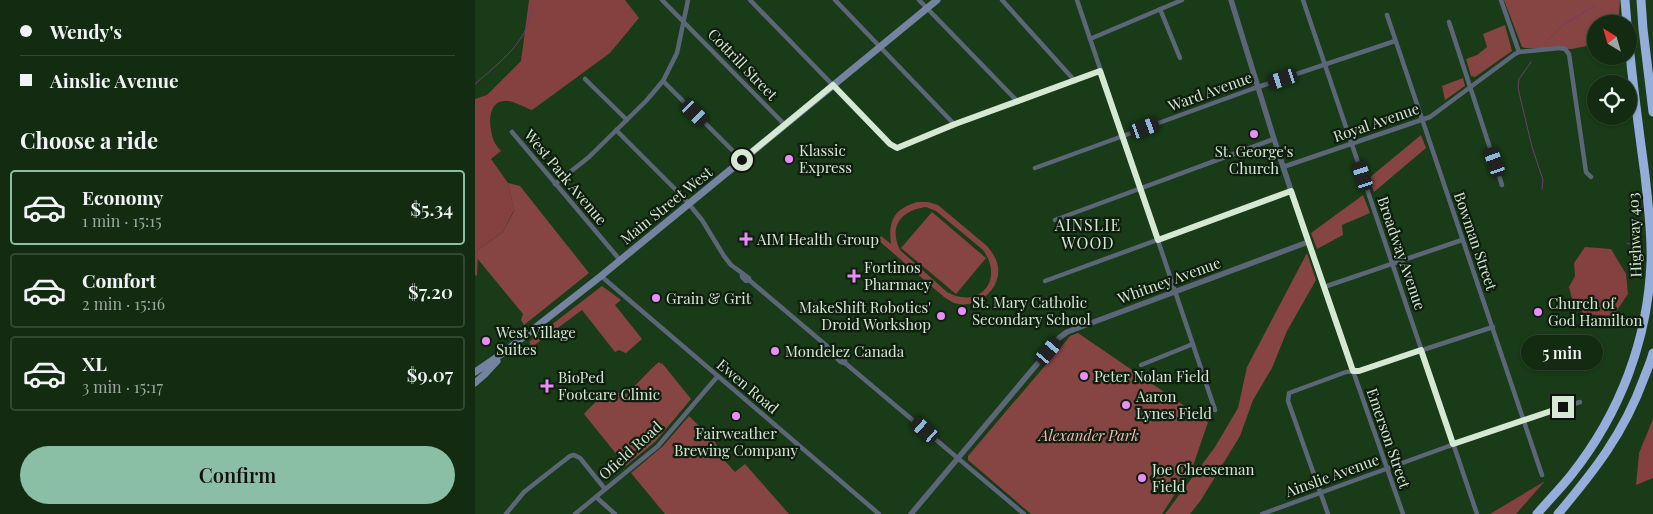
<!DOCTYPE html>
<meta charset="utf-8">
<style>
:root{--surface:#132c11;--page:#1c341a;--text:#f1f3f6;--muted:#9da79f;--line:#324831;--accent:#8abfa5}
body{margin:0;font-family:"Playfair Display",serif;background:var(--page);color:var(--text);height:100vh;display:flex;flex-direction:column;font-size:19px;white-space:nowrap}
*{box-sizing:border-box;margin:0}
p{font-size:16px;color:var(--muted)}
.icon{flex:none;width:28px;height:28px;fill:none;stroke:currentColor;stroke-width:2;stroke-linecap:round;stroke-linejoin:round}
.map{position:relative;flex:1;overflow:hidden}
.side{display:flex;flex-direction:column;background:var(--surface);width:475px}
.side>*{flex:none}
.guide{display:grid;align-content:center;height:110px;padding:0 20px;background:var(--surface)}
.needle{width:32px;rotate:323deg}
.tools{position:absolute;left:1112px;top:15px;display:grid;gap:10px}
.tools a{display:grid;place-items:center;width:50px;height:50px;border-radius:50%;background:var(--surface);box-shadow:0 1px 4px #0004,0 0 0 1px var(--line);font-size:25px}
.end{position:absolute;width:22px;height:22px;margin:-11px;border:6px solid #d4e8d2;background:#111;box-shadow:0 0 0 2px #111}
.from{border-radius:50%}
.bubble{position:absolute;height:35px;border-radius:18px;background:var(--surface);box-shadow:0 1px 4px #0004,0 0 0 1px var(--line);font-size:16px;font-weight:600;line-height:35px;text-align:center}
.car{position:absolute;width:15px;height:30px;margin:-15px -8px;border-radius:6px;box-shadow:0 0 4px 1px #0007;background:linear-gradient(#222 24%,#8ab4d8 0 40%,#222 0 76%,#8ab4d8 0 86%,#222 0)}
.guide b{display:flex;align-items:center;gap:18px;height:48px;font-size:19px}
.guide b+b{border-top:1px solid var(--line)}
.guide i{width:12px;height:12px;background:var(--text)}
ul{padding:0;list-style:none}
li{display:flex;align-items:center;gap:15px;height:75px;margin:0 10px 8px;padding:0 10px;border:2px solid var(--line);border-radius:5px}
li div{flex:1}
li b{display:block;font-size:19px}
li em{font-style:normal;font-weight:600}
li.active{border-color:var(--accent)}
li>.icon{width:45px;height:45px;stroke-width:1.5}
h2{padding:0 20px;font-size:22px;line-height:60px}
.primary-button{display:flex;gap:10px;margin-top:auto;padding:10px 20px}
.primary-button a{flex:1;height:58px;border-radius:30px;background:var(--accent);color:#111;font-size:20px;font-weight:600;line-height:58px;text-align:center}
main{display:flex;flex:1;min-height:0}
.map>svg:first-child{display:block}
.green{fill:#864543;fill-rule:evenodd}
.forest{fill:#85413f}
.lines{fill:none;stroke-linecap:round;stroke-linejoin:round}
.stream{stroke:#6b3f71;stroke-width:1}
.minor{stroke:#5c6679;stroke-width:4.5}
.tertiary{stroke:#5c6679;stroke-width:5.5}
.secondary{stroke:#7383a0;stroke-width:7}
.motorway{stroke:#94adda;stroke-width:9}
.route{stroke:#d4e8d2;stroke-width:6}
.poi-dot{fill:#ec8cfa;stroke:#0f1e0e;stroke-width:2}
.labels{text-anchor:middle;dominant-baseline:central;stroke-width:4.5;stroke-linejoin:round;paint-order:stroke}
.street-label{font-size:15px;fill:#d4e8d2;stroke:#0f1e0e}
.poi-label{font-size:15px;fill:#d4e8d2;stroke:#0f1e0e;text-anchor:start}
.park-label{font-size:15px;font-style:italic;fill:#f8b9b5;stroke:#0f1e0e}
.neighbourhood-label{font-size:16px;letter-spacing:1px;fill:#d4e8d2;stroke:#0f1e0e}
</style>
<main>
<section class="side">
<div class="guide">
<b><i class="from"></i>Wendy's</b>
<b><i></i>Ainslie Avenue</b>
</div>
<h2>Choose a ride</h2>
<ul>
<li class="active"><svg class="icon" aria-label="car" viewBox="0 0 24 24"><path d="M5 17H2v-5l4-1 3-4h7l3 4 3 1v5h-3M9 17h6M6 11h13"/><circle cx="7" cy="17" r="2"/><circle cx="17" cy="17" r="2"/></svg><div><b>Economy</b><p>1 min · 15:15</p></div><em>$5.34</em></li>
<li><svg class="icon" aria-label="car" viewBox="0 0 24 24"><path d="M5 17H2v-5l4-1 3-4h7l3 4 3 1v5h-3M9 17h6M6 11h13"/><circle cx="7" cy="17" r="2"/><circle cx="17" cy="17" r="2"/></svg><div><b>Comfort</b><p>2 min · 15:16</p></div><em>$7.20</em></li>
<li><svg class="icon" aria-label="car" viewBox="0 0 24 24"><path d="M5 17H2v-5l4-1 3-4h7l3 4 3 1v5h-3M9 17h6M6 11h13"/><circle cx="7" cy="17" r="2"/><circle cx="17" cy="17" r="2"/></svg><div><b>XL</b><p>3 min · 15:17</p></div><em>$9.07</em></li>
</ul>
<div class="primary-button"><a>Confirm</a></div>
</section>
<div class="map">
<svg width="1178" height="514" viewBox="0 0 1178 514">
<rect width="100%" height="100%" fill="#193b17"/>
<g class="green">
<polygon points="1029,0 1145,0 1143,24 1121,24 1121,44 1097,49 1050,48 1047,47"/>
<polygon points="1030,25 1037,51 1000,77 996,76 991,59 1002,55 1012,47 1008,34"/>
<polygon points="988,78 990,86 970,100 967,86"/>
<polygon points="946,135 951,148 899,192 894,178"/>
<polygon points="33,183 45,186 114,273 49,325 46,320 48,314 2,258 3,250 28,232 39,211"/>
<polygon points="888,195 895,213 867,225 868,235 842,249 836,233"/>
<path d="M442 202H453L463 205 512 246C517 252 522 259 523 267 526 290 501 310 479 303 475 301 472 299 469 297L403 240 406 236 416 244C413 221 419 209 442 202ZM451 207 461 211 508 250C530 280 504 310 472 292L425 250C413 226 427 210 451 207Z"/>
<polygon points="457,212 511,258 481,294 426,248"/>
<polygon points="832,253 841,280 812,331 797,368 778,400 765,436 726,500 715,514 690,514 740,447 763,408 772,367"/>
<polygon points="127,286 146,300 140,305 167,339 151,353 144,350 140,352 107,310 57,347 54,342"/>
<polygon points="603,333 733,422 718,466 687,514 556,514 493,460 493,456 591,341 595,336"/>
<path d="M184 362 186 364 187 363 216 399 181 441 151 466 109 414C119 402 134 389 151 394 163 384 172 372 184 362Z"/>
<polygon points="214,416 240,442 250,461 260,472 270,464 314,514 190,514 156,473 188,446"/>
</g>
<g class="forest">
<path d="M54 0H150L164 18 135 53 57 110C50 108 38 100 30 101 11 101 14 129 19 141 20 144 23 148 26 151L16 159 33 183 39 210 28 232 3 250 2 276 0 275V99L12 95 46 61Z"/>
<polygon points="1110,247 1136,249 1151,274 1153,294 1138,316 1109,314 1098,302 1094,287 1100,276 1099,263"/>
<polygon points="1178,419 1178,478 1161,485 1164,453"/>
<polygon points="1070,481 1041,514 1015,514"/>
</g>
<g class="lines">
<g class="stream">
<polyline points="1070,43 1088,25 1121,5"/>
<polyline points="1056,62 1044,79 1043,88 1057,147 1068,180 1067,189"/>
<path d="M0 84C18 68 37 54 49 33 53 25 55 15 58 7"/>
<polyline points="1152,243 1160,246"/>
<polyline points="1119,295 1128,302 1129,307 1135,309 1141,317 1148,318"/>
<polyline points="1105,337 1107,345"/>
</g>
<g class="minor">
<polyline points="187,0 310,125"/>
<polyline points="275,0 415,144 423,148 480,125 625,71"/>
<polyline points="360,0 480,125"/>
<polyline points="444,0 543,102"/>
<polyline points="527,0 600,81"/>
<polyline points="602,0 740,410"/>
<polyline points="828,0 1002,514"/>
<polyline points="1026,0 1044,52"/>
<polyline points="685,9 705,58"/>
<polyline points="912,15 1067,475"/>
<polyline points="974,22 1027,185"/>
<polyline points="615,39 707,0"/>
<polyline points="110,79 152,120"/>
<polyline points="188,81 267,160"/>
<polyline points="141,130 209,198 227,220 249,256 256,265 274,278 274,280"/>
<polyline points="37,132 145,260"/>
<polyline points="808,167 955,117 1040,54 1044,52 1085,48 1090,49 1094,54 1111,172 1116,177"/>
<polyline points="560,168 777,89 920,41"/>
<polyline points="80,184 114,157 171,101 188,81 202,53 213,0"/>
<polyline points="580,220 799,139"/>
<polyline points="833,242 928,514"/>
<polyline points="267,274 267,277 271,281 274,280 359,352 362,353 370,360 370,363"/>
<polyline points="126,276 404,514"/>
<polyline points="570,281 816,191"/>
<polyline points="849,287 987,240"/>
<path d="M359 352C360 357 365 363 370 363L549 514"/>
<polyline points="666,365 718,344"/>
<polyline points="121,497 140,514"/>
<polyline points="31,514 49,492 95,456 99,455 105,458 130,489"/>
<polyline points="100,514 183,446 242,377"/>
<polyline points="787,514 974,446 1105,402"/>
<polyline points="853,514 813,401 814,393 871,372 883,371 1018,327"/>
</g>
<polyline class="tertiary" points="436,514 584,338 592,332 833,242 799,139 756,0"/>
<g class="secondary">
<polyline points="0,372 28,353 126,276 462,0"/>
<polyline points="0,383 9,375 22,361"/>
</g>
<g class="motorway">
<polyline points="1150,0 1152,24"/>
<polyline points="1166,0 1168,29 1178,112"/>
<path d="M1062 514C1073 501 1086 488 1097 474 1145 413 1173 340 1176 262 1177 233 1173 204 1170 175 1164 131 1158 87 1154 44"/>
<path d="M1083 514C1120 470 1149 433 1169 378 1172 370 1176 361 1178 353"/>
</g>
</g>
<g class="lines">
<polyline class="route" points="267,160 358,85 415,144 422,148 480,124 625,71 683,240 816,191 878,371 884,371 946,350 978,444 1088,407"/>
</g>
<g class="poi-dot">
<circle cx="779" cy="134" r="5"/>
<circle cx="314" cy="159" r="5"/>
<path d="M268.5 231.5h5v5h5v5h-5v5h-5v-5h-5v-5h5z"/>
<path d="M376.5 268.5h5v5h5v5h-5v5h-5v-5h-5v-5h5z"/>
<circle cx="181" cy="298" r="5"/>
<circle cx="487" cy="311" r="5"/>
<circle cx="1063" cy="312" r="5"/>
<circle cx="466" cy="316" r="5"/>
<circle cx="11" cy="341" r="5"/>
<circle cx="300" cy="351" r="5"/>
<circle cx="609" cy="376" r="5"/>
<path d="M69.5 378.5h5v5h5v5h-5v5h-5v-5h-5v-5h5z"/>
<circle cx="651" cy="405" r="5"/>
<circle cx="261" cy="416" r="5"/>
<circle cx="667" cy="478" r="5"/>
</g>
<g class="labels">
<g class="street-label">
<text transform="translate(268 64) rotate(46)">Cottrill Street</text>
<text transform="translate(735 91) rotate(-20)">Ward Avenue</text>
<text transform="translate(901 122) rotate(-19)">Royal Avenue</text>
<text transform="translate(91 177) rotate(50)">West Park Avenue</text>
<text transform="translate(191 205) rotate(-39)">Main Street West</text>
<text transform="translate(1159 235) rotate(-92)">Highway 403</text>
<text transform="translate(1001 241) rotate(71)">Bowman Street</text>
<text transform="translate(927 253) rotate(71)">Broadway Avenue</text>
<text transform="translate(694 280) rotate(-20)">Whitney Avenue</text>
<text transform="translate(273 386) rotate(40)">Ewen Road</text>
<text transform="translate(914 438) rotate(71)">Emerson Street</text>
<text transform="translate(155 450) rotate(-42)">Ofield Road</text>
<text transform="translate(857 475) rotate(-20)">Ainslie Avenue</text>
</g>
<g class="poi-label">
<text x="324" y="150">Klassic<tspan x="324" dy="17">Express</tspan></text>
<text x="779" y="151" text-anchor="middle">St. George's<tspan x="779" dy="17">Church</tspan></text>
<text x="282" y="239">AIM Health Group</text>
<text x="389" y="267">Fortinos<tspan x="389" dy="17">Pharmacy</tspan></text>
<text x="191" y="298">Grain &amp; Grit</text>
<text x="497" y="302">St. Mary Catholic<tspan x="497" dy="17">Secondary School</tspan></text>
<text x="1073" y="303">Church of<tspan x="1073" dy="17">God Hamilton</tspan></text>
<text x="456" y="307" text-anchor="end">MakeShift Robotics'<tspan x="456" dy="17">Droid Workshop</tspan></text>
<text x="21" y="332">West Village<tspan x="21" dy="17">Suites</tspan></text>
<text x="310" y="351">Mondelez Canada</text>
<text x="619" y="376">Peter Nolan Field</text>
<text x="83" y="377">BioPed<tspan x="83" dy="17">Footcare Clinic</tspan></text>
<text x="661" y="396">Aaron<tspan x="661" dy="17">Lynes Field</tspan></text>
<text x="261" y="433" text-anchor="middle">Fairweather<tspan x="261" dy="17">Brewing Company</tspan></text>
<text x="677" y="469">Joe Cheeseman<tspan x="677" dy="17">Field</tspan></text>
</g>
<g class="park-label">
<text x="614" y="435">Alexander Park</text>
</g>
<g class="neighbourhood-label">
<text x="613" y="224">AINSLIE<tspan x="613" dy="18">WOOD</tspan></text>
</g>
</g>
</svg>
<div class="tools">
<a><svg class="needle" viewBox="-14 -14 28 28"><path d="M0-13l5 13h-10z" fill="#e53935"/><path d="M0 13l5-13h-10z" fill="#9da79f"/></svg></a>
<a><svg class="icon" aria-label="locate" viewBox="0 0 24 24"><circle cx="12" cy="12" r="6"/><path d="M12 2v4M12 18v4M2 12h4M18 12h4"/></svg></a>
</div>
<i class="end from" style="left:267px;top:160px"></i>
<i class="end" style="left:1088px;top:407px"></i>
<div class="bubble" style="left:1046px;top:335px;width:82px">5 min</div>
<i class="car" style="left:808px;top:79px;rotate:252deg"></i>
<i class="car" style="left:220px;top:113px;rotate:135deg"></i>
<i class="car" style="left:670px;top:128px;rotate:70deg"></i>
<i class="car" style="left:1020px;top:162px;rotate:341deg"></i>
<i class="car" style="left:888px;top:176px;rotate:342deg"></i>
<i class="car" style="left:574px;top:351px;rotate:40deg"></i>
<i class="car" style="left:450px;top:430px;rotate:311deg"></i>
</div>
</main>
